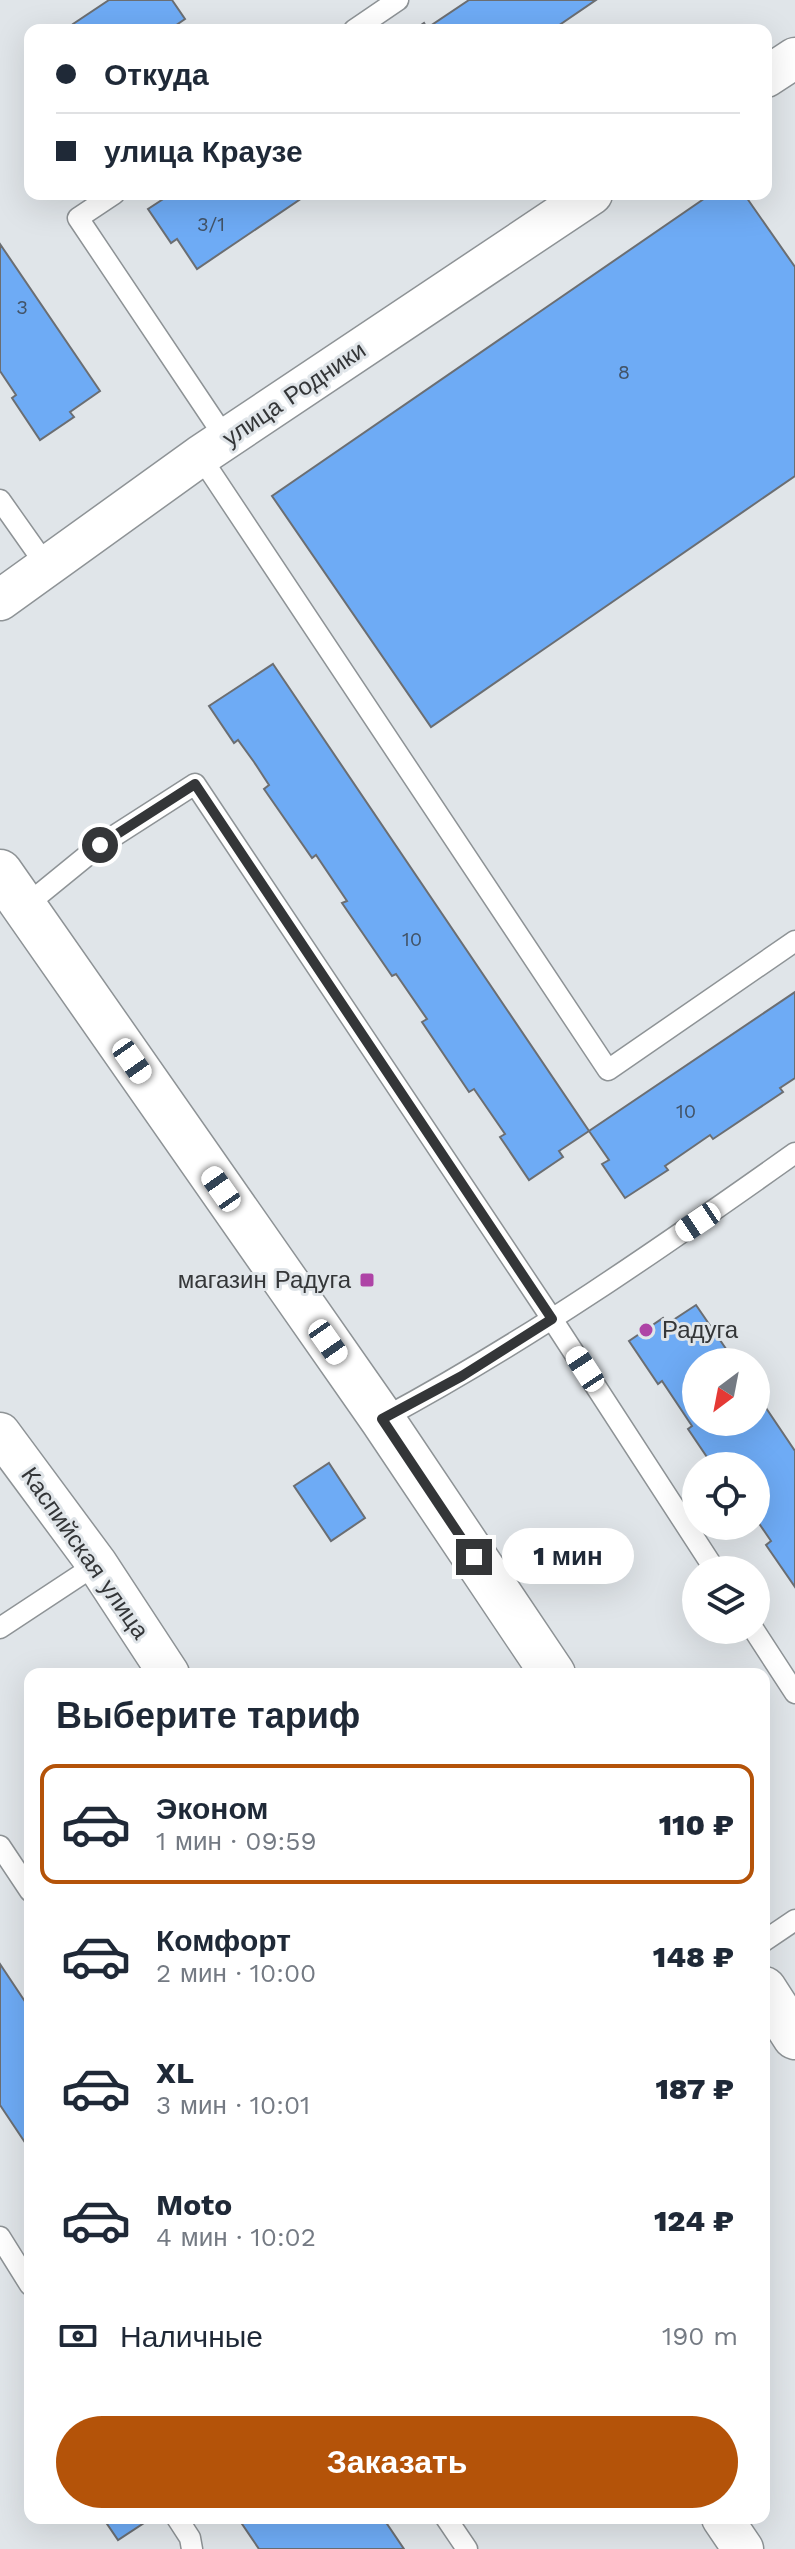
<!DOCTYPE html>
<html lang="ru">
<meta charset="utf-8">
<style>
:root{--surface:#fff;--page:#f2f2f3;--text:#1f2937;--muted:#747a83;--line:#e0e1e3;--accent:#b45309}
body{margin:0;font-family:"Work Sans",sans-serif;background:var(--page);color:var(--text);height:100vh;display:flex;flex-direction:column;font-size:30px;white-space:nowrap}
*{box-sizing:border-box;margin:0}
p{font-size:26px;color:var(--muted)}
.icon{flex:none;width:44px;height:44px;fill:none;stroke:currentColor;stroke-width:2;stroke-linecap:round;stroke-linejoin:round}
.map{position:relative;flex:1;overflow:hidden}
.details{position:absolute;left:24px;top:1668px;width:746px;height:856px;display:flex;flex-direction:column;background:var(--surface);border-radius:16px;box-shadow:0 8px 32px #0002}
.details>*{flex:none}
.banner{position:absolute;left:24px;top:24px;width:748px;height:176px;border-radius:16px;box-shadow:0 8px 32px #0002;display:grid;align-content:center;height:176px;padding:0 32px;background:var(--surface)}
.needle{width:52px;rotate:212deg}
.buttons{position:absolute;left:682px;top:1348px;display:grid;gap:16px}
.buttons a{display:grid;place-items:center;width:88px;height:88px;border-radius:50%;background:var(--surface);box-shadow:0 8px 32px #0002;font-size:40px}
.end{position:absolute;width:36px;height:36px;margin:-18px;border:10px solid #343638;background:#fff;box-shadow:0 0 0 4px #fff}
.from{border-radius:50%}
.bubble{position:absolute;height:56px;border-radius:28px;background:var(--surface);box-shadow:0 8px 32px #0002;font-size:26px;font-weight:800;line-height:56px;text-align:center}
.car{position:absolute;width:24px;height:48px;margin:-24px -12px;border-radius:10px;box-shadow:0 0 6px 2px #0007;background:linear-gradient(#fff 24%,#345 0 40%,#fff 0 76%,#345 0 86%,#fff 0)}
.banner b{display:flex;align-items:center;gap:28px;height:76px;font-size:30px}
.banner b+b{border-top:2px solid var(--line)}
.banner i{width:20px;height:20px;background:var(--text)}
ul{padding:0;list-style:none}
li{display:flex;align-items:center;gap:24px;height:120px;margin:0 16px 12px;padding:0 16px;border:4px solid transparent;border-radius:16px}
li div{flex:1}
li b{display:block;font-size:30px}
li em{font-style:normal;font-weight:800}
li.on{border-color:var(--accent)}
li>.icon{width:72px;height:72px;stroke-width:1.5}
h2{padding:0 32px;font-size:36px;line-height:96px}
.pay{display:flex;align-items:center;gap:20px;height:88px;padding:0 32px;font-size:30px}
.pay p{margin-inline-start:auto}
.cta{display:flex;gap:16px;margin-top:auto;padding:16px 32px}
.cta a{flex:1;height:92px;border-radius:48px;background:var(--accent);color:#fff;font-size:32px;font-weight:800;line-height:92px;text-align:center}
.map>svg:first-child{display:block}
.building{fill:#6eabf5;stroke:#6b6e72;stroke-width:2}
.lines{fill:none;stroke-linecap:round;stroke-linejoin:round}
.lane-casing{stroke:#8e9396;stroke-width:23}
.street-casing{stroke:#8e9396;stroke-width:43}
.secondary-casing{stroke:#8e9396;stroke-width:47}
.lane{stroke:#fff;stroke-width:20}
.street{stroke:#fff;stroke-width:40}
.secondary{stroke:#fff;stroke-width:44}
.route{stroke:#343638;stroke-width:10}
.poi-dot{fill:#ae44a6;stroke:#e0e5e9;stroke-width:3}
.labels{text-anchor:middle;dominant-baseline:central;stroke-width:6;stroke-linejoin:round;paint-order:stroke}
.number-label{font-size:20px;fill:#425367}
.street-label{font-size:24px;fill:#343638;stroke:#e0e5e9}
.poi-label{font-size:24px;fill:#343638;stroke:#e0e5e9;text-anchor:end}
</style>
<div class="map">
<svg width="795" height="2549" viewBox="0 0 795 2549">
<rect width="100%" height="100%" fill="#e0e5e9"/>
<g class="building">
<polygon points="109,0 172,0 185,19 169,30 77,30 73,24"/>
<polygon points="469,0 596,0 552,30 414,30 424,23 427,28"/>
<polygon points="171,194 308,194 197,269 177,239 171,243 148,209"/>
<polygon points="711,194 744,194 795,267 795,476 431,727 272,496"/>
<polygon points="0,244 100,391 70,412 74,417 40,440 12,398 16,395 0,371"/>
<polygon points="273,664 589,1131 559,1151 563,1157 529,1180 500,1137 505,1134 474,1089 469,1092 422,1022 427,1019 396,974 392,976 342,903 347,901 316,855 312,858 264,789 269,785 254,762 238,740 234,743 209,706"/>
<polygon points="795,992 795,1078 780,1088 783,1092 713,1139 710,1135 665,1166 668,1170 625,1198 602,1164 609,1160 589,1131"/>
<polygon points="696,1305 735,1362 696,1362 696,1422 756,1422 756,1393 795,1451 795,1587 766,1545 771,1541 756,1519 756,1466 713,1466 688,1429 692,1426 662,1381 658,1384 629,1341 663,1318 667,1324"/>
<polygon points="329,1463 365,1518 331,1541 294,1486"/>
<polygon points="0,1964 30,2009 30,2150 0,2105"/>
<polygon points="103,2518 149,2518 150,2519 118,2540"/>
<polygon points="238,2518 383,2518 404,2549 259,2549"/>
</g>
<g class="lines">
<g class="lane-casing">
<g id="lane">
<polyline points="354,30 398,0"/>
<polyline points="114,194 78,218 226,439"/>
<polyline points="200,456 608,1070 795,941"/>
<polyline points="0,500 48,568"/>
<polyline points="24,907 100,845 195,784 552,1319 715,1570"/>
<path d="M382 1419C526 1342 661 1248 795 1153"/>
<polyline points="0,1628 97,1564"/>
<polyline points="754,1630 795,1693"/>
<polyline points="0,1846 30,1891"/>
<polyline points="764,1941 795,1920"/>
<polyline points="0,2237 30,2285"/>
<polyline points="177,2518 190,2538 192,2549"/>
<polyline points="446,2518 467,2549"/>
</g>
</g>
<g class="street-casing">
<g id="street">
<polyline points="766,77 795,58"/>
<polyline points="0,600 200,456 592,194"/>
<polyline points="0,1433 97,1564 169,1674"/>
<polyline points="722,2518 743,2549"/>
</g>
</g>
<g class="secondary-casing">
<g id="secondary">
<polyline points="0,872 382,1419 553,1674"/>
<polyline points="764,1989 795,2037"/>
</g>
</g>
<use href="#lane" class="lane"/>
<use href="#street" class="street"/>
<use href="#secondary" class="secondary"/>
</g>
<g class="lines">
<polyline class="route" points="100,845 195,784 552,1319 462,1376 382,1419 474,1557"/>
</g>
<g class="poi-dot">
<rect x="359" y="1272" width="16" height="16" rx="4"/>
<circle cx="646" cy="1330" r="8"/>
</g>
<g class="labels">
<g class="number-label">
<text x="211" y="224">3/1</text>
<text x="22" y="307">3</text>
<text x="624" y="372">8</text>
<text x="412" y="939">10</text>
<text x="686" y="1111">10</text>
</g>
<g class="street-label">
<text transform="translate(294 394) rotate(-34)">улица Родники</text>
<text transform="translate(85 1553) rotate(55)">Каспийская улица</text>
</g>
<g class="poi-label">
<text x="351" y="1280">магазин Радуга</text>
<text x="662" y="1330" text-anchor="start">Радуга</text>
</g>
</g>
</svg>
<div class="buttons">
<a><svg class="needle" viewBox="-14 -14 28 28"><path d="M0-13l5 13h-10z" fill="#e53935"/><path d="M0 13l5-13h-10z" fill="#747a83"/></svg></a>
<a><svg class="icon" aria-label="locate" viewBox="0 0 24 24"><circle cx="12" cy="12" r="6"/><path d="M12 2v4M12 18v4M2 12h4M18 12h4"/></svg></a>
<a><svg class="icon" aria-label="layers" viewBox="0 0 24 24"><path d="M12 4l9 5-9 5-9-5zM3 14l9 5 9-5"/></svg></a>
</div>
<i class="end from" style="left:100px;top:845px"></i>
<i class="end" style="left:474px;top:1557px"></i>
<div class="bubble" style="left:502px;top:1528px;width:132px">1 мин</div>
<i class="car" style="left:132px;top:1061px;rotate:145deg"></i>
<i class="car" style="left:221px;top:1189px;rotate:325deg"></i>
<i class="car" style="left:698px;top:1222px;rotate:236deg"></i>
<i class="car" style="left:328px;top:1342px;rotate:145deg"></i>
<i class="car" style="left:585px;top:1369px;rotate:327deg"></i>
<div class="banner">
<b><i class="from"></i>Откуда</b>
<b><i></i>улица Краузе</b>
</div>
<section class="details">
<h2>Выберите тариф</h2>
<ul>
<li class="on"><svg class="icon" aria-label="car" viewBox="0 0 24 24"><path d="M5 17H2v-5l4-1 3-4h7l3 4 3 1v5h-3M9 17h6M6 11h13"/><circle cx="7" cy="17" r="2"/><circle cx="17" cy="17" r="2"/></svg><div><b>Эконом</b><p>1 мин · 09:59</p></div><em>110 ₽</em></li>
<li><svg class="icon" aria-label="car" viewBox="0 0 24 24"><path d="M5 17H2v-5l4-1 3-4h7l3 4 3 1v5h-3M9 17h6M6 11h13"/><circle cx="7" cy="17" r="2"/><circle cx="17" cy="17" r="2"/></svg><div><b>Комфорт</b><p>2 мин · 10:00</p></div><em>148 ₽</em></li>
<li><svg class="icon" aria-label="car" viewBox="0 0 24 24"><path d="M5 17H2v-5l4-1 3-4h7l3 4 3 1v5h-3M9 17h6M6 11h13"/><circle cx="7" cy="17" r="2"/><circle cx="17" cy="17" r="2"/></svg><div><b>XL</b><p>3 мин · 10:01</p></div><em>187 ₽</em></li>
<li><svg class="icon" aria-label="car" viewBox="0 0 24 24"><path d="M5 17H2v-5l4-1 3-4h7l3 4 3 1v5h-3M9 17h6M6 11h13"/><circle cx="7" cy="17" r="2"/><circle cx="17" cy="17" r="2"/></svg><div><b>Moto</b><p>4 мин · 10:02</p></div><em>124 ₽</em></li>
</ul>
<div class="pay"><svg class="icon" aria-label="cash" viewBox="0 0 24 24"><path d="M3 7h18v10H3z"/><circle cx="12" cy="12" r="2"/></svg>Наличные<p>190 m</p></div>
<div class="cta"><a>Заказать</a></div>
</section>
</div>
